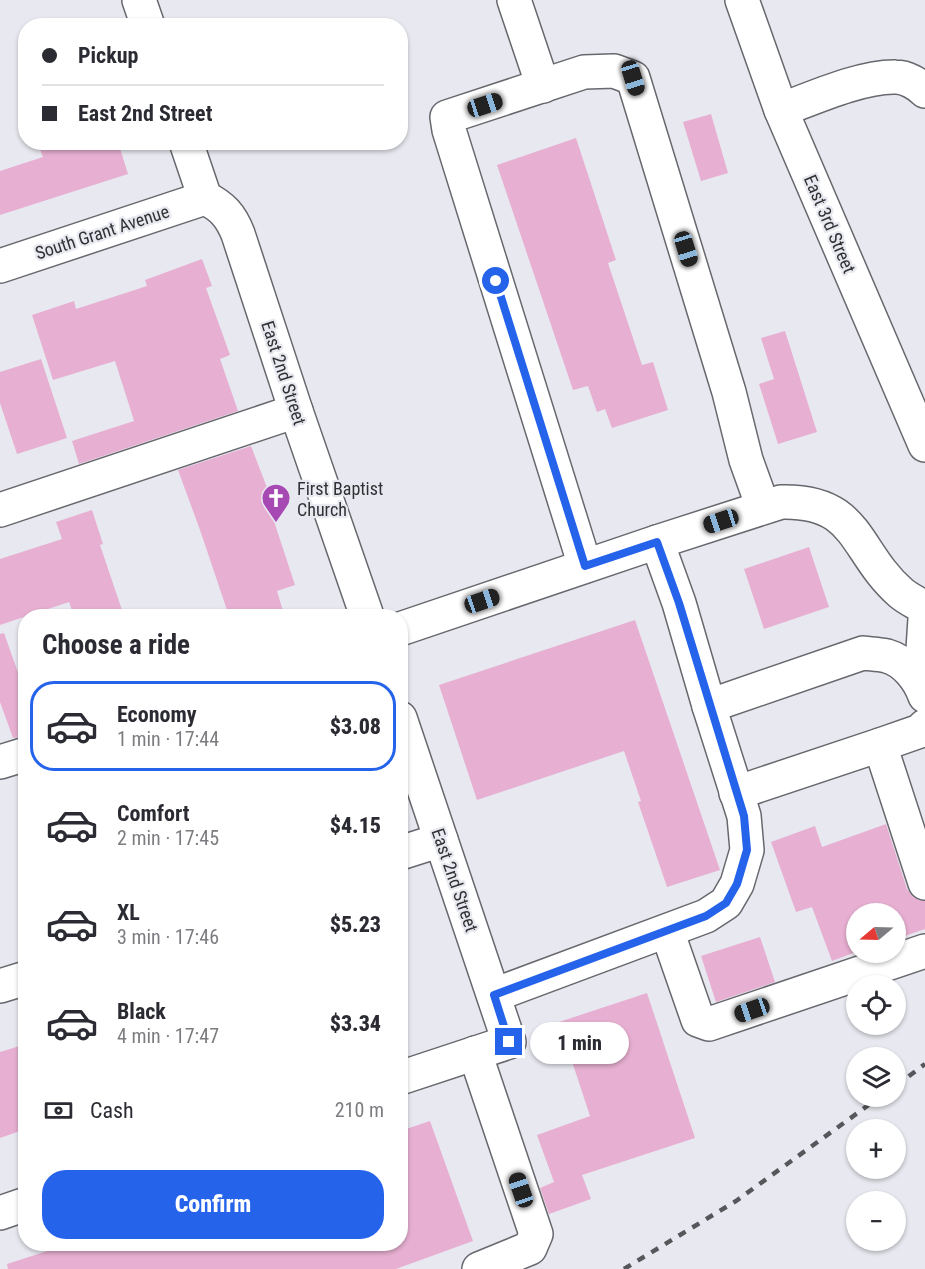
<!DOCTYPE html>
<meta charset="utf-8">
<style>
:root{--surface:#fff;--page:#f2f2f3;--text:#2b2b33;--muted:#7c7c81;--line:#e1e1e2;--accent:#2563eb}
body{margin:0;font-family:"Roboto Condensed",sans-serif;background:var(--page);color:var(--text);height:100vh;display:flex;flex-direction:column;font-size:22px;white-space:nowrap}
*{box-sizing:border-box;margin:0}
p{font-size:20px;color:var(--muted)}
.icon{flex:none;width:33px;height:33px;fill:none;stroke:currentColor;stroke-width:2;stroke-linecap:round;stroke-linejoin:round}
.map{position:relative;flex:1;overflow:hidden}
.details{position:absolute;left:18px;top:609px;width:390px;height:642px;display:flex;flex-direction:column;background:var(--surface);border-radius:24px;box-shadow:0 2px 4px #0004}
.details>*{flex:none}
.banner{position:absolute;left:18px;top:18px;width:390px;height:132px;border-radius:24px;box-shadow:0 2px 4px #0004;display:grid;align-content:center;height:132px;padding:0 24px;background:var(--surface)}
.needle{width:39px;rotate:251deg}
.tools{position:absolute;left:846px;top:903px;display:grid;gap:12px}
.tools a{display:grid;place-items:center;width:60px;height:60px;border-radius:50%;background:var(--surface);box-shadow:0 2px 4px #0004;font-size:30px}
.end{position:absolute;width:27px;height:27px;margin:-14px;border:8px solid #2563eb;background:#fff;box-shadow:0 0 0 3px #fff}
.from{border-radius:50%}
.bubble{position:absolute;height:42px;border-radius:21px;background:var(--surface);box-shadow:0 2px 4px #0004;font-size:20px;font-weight:800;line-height:42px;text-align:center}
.car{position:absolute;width:18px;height:36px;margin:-18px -9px;border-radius:8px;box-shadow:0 0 4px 2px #0007;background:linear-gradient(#222 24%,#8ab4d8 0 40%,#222 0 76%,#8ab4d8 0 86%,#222 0)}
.banner b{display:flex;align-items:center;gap:21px;height:57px;font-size:22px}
.banner b+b{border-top:2px solid var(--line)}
.banner i{width:15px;height:15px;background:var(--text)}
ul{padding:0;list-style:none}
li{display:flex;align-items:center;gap:18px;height:90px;margin:0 12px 9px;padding:0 12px;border:3px solid transparent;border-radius:24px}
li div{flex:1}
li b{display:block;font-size:22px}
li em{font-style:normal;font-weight:800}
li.active{border-color:var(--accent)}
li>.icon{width:54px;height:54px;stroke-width:1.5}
h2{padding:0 24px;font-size:27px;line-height:72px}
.pay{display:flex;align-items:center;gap:15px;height:66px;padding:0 24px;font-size:22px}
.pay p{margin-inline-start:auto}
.cta{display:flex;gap:12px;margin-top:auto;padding:12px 24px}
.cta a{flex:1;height:69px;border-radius:24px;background:var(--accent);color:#fff;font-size:24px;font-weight:800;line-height:69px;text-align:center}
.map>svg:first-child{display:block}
.building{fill:#e7afd1}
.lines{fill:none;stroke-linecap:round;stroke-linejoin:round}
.minor-casing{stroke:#67686e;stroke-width:36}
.minor{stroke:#fff;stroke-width:33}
.rail{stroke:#56575a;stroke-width:4.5;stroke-dasharray:8 8;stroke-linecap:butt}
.route{stroke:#2563eb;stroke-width:8}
.labels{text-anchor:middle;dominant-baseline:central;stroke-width:4.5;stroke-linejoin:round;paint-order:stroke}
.street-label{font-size:18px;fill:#303133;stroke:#e8e9f0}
.poi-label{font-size:18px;fill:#303133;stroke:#e8e9f0;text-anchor:start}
</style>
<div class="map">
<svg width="925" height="1269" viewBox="0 0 925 1269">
<rect width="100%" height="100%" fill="#e8e9f0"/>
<g class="building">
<polygon points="711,114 728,173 701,181 683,122"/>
<polygon points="576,138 616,260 608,263 642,365 653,362 668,410 612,428 605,409 597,412 588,386 573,390 497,165"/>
<polygon points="37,142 118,142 128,174 0,215 0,171 43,157"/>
<polygon points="202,259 212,286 206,288 230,355 220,359 238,411 79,464 72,441 134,421 130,408 115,361 53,380 32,315 74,301 76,309 147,286 145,280"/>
<polygon points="785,331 817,432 778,444 759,384 774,379 761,338"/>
<polygon points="41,359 67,438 17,454 0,403 0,372"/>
<polygon points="251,446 271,498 267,500 295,585 277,591 283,611 267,616 229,616 200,530 178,470"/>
<polygon points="92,510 103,544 100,545 124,616 74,616 69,602 0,625 0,559 62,539 56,522"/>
<polygon points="809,547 829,607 764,629 744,569"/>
<polygon points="635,620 720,870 667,887 638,802 641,801 624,751 477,800 439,685"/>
<polygon points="4,633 26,695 26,736 13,738 0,702 0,634"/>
<polygon points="886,824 907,889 913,897 925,901 925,929 896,939 896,914 856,914 856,952 832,961 812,907 796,912 771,842 815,826 822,847"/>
<polygon points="760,937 775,982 716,1002 701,956"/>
<polygon points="647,993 695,1138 582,1175 591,1199 549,1214 540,1188 554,1182 537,1135 590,1116 559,1022"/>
<polygon points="26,1044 26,1129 0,1138 0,1052"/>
<polygon points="430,1121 473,1241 396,1269 8,1269 7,1264 69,1244 400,1244 400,1131"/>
</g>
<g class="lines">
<g class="minor-casing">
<g id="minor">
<polyline points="139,0 148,26"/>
<polyline points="514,0 543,86"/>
<polyline points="742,0 781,110 925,445"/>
<path d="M781 110C813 98 862 76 896 77 906 77 918 84 925 91"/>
<path d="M186 142 205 198C222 206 231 216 238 234L296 411 367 616"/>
<polyline points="0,266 205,198"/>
<polyline points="0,510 296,411"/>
<polyline points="657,542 679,603 709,706"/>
<polyline points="585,566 449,130 447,117 584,72 614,71 633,78 729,392 746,460 763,507"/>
<path d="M400 629 657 542 781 502C860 500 853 551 901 593 908 599 917 603 925 608"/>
<polyline points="916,678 923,649 925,619"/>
<polyline points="400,718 509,1042 400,1078"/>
<polyline points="880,745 925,883"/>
<polyline points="0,762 26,754"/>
<polyline points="736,793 880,745 920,731 925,726"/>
<polyline points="400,853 441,840"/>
<polyline points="667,931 698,1020 709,1024 925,951"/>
<polyline points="0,986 26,978"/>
<path d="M494 995 706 916 726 903 737 884 747 850 744 816 709 706 863 653C870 654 879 654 887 656 905 661 919 679 925 696"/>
<polyline points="475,1053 536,1234 530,1248 479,1269"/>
<polyline points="0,1213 26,1204"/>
</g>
</g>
<use href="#minor" class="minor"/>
<g class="rail">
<polyline points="896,1086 925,1064"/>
<polyline points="624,1269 736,1201 881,1096"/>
</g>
</g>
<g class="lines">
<polyline class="route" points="496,281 585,566 657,542 679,603 744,816 747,850 737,884 726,903 706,916 494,995 509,1042"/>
</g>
<defs>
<g id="church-pin" transform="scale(1.5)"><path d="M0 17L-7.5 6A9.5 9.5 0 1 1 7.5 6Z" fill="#a649b3" stroke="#e8e9f0"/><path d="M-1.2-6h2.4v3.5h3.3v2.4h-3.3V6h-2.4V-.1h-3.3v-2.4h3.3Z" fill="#fff"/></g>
</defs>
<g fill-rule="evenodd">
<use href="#church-pin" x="276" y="498"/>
</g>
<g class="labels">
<g class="street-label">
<text transform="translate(830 224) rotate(67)">East 3rd Street</text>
<text transform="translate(102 232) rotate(-18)">South Grant Avenue</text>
<text transform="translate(284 373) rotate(72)">East 2nd Street</text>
<text transform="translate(455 880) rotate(71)">East 2nd Street</text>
</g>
<g class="poi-label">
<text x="297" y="488">First Baptist<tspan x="297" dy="21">Church</tspan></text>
</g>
</g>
</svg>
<div class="tools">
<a><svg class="needle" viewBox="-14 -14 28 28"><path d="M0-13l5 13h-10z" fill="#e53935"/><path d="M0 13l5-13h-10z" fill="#7c7c81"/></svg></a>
<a><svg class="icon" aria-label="locate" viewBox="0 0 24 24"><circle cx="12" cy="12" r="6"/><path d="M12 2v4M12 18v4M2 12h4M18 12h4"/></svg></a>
<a><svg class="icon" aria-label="layers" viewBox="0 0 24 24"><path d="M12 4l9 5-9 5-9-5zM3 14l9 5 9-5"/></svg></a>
<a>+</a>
<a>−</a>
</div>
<i class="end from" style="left:496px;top:281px"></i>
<i class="end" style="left:509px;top:1042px"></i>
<div class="bubble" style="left:530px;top:1022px;width:99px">1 min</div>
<i class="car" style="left:633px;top:78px;rotate:163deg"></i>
<i class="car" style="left:485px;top:105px;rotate:72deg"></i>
<i class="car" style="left:686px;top:249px;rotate:163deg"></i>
<i class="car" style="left:721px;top:521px;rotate:252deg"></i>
<i class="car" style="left:482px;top:601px;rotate:71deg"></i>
<i class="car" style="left:752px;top:1010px;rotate:251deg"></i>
<i class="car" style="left:521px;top:1190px;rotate:341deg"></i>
<div class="banner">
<b><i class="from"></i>Pickup</b>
<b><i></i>East 2nd Street</b>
</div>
<section class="details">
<h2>Choose a ride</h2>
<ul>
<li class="active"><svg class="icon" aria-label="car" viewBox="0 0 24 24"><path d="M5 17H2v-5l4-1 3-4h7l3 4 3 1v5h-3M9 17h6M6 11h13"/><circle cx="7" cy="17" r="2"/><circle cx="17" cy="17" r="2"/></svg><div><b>Economy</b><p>1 min · 17:44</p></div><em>$3.08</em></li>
<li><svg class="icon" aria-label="car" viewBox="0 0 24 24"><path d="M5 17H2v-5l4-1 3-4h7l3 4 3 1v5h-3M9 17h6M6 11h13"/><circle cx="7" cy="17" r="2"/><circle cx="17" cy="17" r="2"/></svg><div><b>Comfort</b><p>2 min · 17:45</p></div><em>$4.15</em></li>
<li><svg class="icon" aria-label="car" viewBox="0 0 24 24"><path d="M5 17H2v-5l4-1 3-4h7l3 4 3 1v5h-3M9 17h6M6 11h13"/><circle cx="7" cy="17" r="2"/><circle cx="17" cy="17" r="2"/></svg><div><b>XL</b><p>3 min · 17:46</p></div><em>$5.23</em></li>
<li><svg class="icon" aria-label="car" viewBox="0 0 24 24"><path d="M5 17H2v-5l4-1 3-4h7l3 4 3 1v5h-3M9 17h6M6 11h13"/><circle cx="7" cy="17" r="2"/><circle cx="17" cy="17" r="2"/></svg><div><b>Black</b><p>4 min · 17:47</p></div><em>$3.34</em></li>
</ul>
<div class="pay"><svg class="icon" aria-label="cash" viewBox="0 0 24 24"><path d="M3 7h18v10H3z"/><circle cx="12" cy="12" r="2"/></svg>Cash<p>210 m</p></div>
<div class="cta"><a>Confirm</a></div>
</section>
</div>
